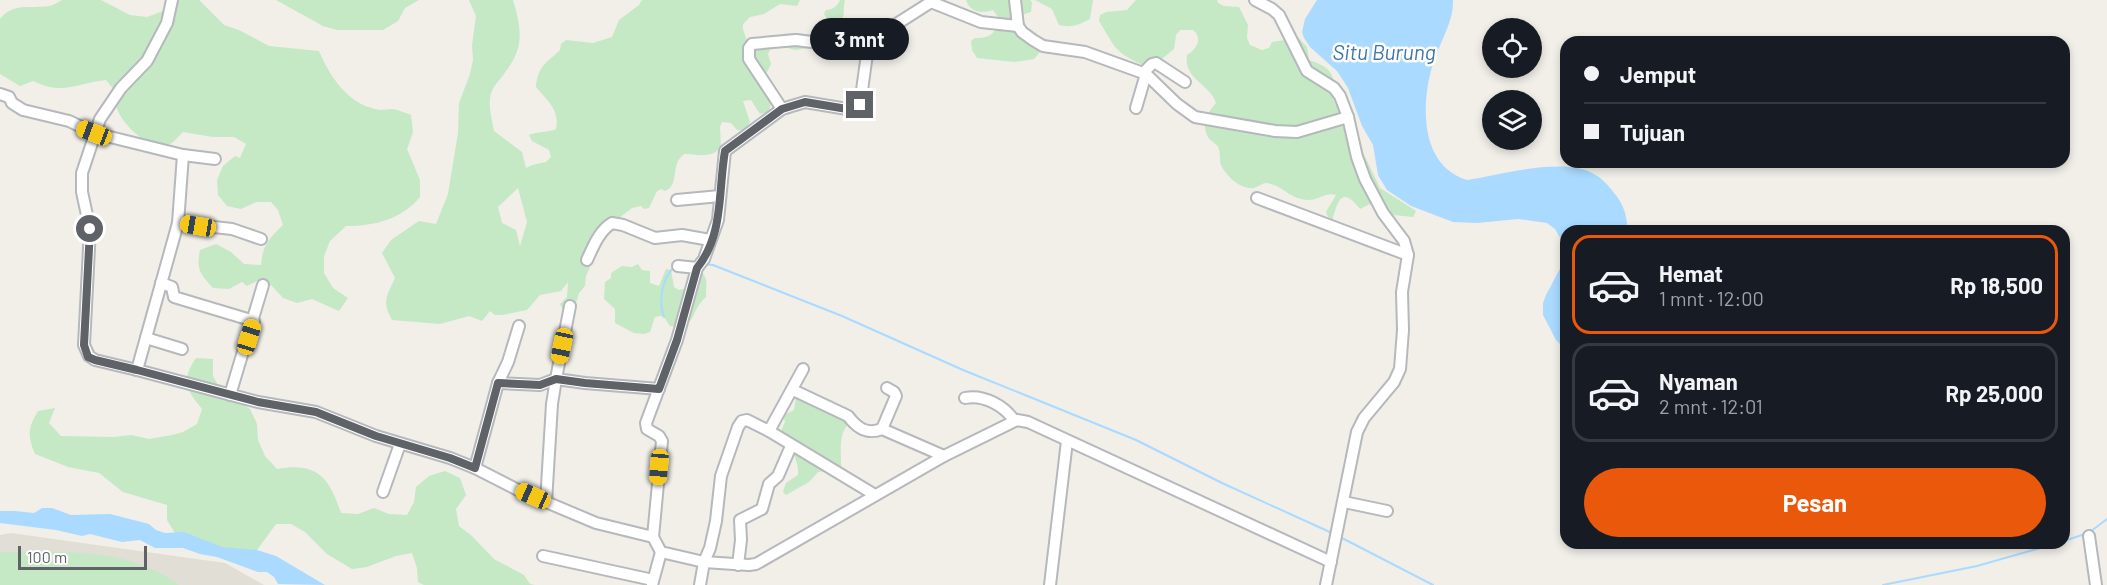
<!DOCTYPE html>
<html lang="id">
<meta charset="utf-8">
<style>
:root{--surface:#171b24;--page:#20242c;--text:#f1f3f6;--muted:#9ea1a6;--line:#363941;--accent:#ea580c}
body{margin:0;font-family:Barlow,sans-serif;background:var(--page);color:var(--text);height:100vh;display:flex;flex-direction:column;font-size:22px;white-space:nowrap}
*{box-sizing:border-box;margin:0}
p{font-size:20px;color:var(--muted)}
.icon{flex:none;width:33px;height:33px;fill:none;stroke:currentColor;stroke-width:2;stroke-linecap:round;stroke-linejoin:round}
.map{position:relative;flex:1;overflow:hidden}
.panel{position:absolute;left:1560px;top:225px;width:510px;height:324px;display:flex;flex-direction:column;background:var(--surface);border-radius:18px;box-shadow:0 3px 9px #0003}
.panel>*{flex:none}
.banner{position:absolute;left:1560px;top:36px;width:510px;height:132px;border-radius:18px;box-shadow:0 3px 9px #0003;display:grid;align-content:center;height:132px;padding:0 24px;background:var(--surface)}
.tools{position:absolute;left:1482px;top:18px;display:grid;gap:12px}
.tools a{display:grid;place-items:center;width:60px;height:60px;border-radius:50%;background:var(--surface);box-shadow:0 3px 9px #0003;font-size:30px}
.scale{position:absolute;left:18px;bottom:15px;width:129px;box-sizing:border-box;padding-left:6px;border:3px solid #5f6368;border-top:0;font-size:16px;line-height:21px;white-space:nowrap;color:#5f6368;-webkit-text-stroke:4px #fff;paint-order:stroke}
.end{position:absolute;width:27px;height:27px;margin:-14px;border:8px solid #5f6368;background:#fff;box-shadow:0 0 0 3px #fff}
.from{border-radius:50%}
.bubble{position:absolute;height:42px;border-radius:21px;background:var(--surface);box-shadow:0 3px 9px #0003;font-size:20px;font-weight:700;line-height:42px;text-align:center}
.car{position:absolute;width:18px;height:36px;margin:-18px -9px;border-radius:8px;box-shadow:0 0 4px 2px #0007;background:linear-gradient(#f5c518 24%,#345 0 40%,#f5c518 0 76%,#345 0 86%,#f5c518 0)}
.banner b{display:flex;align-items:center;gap:21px;height:57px;font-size:22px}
.banner b+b{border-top:2px solid var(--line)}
.banner i{width:15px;height:15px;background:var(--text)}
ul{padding:10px 0 0;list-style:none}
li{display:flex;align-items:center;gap:18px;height:99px;margin:0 12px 9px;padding:0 12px;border:3px solid var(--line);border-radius:18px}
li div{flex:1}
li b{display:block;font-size:22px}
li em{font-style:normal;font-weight:700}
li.active{border-color:var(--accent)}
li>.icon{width:54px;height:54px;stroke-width:1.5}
.button{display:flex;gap:12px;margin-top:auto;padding:12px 24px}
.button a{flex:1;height:69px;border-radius:36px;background:var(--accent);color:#fff;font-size:24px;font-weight:700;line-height:69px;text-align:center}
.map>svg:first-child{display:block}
.education{fill:#e1ded6}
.green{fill:#c5e8c5;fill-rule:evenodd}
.water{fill:#aadaff}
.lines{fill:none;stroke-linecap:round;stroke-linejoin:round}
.stream{stroke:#aadaff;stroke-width:2}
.street-casing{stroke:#b5b8bc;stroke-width:14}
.street{stroke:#fff;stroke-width:10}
.route{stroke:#5f6368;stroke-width:8}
.labels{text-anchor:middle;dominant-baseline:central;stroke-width:5;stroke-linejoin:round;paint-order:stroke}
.water-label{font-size:21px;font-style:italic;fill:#4174aa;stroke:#fff}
</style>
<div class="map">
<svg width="2107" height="585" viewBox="0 0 2107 585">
<rect width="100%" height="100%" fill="#f1efe8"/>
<polygon class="education" points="11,533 225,563 264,585 0,585 0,535"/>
<g class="green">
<path d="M62 0H101L130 15 147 17 163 11 168 0H199L224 25 239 30 269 46 319 51C329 75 347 103 375 109 381 111 387 109 393 109 399 110 405 113 411 115L413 132 407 149 420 180V197C402 219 375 226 346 226L330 241 324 256V273L333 288 348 298 339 311 312 299 297 303 283 298 272 286 261 279 247 286 242 282 229 289 213 288C200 274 196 269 200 250L216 244 231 252 244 264 261 265C263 245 268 239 283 225L278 210 271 202H256L241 209 227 206 218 195 217 180 223 166 235 156 240 158 246 144 234 137H213L183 132 172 143 157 149C142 140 120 123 116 105 112 90 119 95 106 80 76 83 64 96 33 81L20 86 0 74V19C13 2 31 9 49 6 54 5 58 2 62 0Z"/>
<polygon points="276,0 419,0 405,8 398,21 383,30 337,30 323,26"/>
<path d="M469 0H513C521 27 525 47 506 71 500 81 491 86 490 99 489 109 492 121 494 131L522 152 526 168 532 165 546 162 551 157 549 150 532 141 529 135C538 131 547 133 556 129 560 110 547 100 536 87 538 65 546 64 560 50L561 44 566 40 593 43 612 37 619 20 639 5 642 0H800L797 6 780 4 764 14 750 17 743 24V29L747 41C760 48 768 38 779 35 792 31 817 32 822 47L819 49 809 48 795 50 778 45 770 50 768 54 771 64 765 76 768 85 765 94 771 103 769 112 760 114 751 100 743 101 750 122 746 131 737 130 731 123 722 122 720 127 721 147C710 162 687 151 683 155 670 165 680 185 665 191L661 189 657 191 649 208 644 209 641 206 632 208 602 231 595 243 594 258 586 276 585 286 579 293 573 313 564 312 560 304 567 297 568 282 561 291 540 295 527 310 502 315H495L490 311 482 321 469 316 440 324 392 320C382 302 386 297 395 278L382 253 391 240 419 221 436 224 448 194 458 133 459 103 470 74 473 60 472 45 476 16ZM518 188 527 222 520 246 516 230 502 223 498 207Z"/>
<path d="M840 0H845C842 10 847 19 837 25L829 21 824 14 826 10C832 10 838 6 840 0Z"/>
<path d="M966 0H1030L1032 2 1031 12 1018 16 1015 24 1038 37 1041 51 1034 59 1014 62 977 58 972 50 971 41 975 38C990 39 998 32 998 17L993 10C981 14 970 12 966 0Z"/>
<path d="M1035 0H1093L1090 19C1079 25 1071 28 1059 25L1052 9Z"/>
<path d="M1136 0H1217L1218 3 1224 6 1239 7 1248 25 1247 38 1250 45 1262 50 1269 48 1272 42 1285 40 1290 36H1297L1307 47 1309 60C1350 73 1323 90 1337 106 1340 109 1347 111 1351 113L1360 146 1380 188 1416 211 1413 217 1394 215 1372 203 1360 209C1339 182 1337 207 1331 224L1326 212 1336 195C1325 192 1319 200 1309 200 1289 199 1287 189 1271 184 1263 181 1261 186 1254 188 1241 190 1226 176 1221 165 1219 160 1221 152 1218 147 1216 143 1210 141 1208 137 1201 124 1207 113 1216 103 1211 85 1183 79 1187 55 1197 49 1203 38 1193 30H1180L1176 35 1174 49 1153 66 1146 74 1143 65C1114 52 1115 47 1099 21L1100 15 1106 12 1127 10Z"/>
<path d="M638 264 642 270 650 271V283L659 286 666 269 671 270 674 287 679 290 684 289 688 283 690 272 699 270C709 277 706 286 706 297 688 313 698 329 670 326L664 317 660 316 655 317 650 332 644 334 634 333 615 323V309L604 299 605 282 611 278V273L622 266 632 267Z"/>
<path d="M196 358 213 359V376L221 391 250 409 257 424 258 440 265 456 277 469C317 462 329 477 341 513L358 514 374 508 389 514 407 515 414 502 416 487 429 476 445 471 460 478 466 495 456 509 459 526 472 536 494 559 524 575 530 584 535 585H424L418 582 417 568 412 553 396 556 367 567 352 569 327 554 305 532 291 524H276L257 550 248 555 175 533 167 520V505L123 492 99 473 68 467 35 454C27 435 28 428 38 411L55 408 49 423 61 436 114 437 131 435 149 439 172 435 183 432 197 424 202 409C186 390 181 380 196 358Z"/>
<path d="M796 397 837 407H846L854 414V419C836 432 842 449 841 469L818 472 809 482 786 495 783 492 786 483 798 475C800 463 788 440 781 431L785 422 784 418 786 414 794 410Z"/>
<path d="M0 552C60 552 127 546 179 585H0Z"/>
</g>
<g class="water">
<path d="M1317 0H1453C1454 23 1438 45 1432 67 1421 106 1420 165 1467 180 1500 175 1564 156 1594 174 1602 178 1609 186 1614 193 1623 203 1628 217 1627 231H1566V350L1556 340 1543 315V303L1546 295 1562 265V241L1555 229 1547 223 1518 219 1477 223 1453 222 1411 206 1387 190 1378 175 1373 145 1362 126 1348 88 1337 71 1310 47 1304 38 1302 32 1305 19Z"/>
<polygon points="42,508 52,508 71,515 110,514 149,524 156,530 165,533 184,532 222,547 257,550 276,556 325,585 278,584 274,577 267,572 258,572 217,557 200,554 183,548 155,548 140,540 122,542 90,534 82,536 56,530 0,523 0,511 15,511 34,513"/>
</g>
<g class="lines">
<g class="stream">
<polyline points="704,264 713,265 842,316 963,370 1136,440 1222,483 1332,533"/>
<path d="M664 317C658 300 662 278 675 266"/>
<polyline points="2090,532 2107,519"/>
<polyline points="1340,537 1433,585"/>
<polyline points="2064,541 2085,534"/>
<polyline points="1883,585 1977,566 2058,543"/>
</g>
<g class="street-casing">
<g id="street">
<polyline points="172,0 167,23 147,61 121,88 100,119 82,173 82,192 90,229 84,345 89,356 95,360 137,370 258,402 316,412 376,436 450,458 475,468 520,491 596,523 653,537 661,552 704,562 749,565 756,564 944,456 1017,420 1028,422 1331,562"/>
<polyline points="1015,0 1018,26 1022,32 1033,40 1043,46 1085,52 1146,74 1177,104 1195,117 1275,131 1297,132 1348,117"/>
<polyline points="1255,0 1272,9 1279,15 1307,71 1334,88 1340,96 1348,117 1357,157 1365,179 1383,213 1404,241 1408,255 1402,292 1403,330 1400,369 1394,382 1364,418 1357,432 1326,585"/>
<polyline points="1143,73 1152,64 1156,63 1185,82"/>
<polyline points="0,94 9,97 12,103 23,110 69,121 94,133 183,155 178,223 137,370"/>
<polyline points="1136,108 1146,74"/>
<polyline points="782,109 749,59 749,48 752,44 796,40 827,44 836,43 895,25 931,2 981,22 1018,26"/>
<polyline points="183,155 215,159"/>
<polyline points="1257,198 1408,255"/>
<polyline points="677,200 720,196"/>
<polyline points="178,223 232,229 261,239"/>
<path d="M587 260C593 247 599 231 612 223L623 225 655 238 682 235 710 240"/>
<polyline points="678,266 697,268"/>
<polyline points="161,283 172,287 174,297 254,321"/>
<polyline points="570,306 556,379 585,383 659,389"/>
<polyline points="146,338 182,349"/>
<polyline points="803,369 769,431 875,495"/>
<polyline points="498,383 540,385 556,379"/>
<path d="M793 390 848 416C857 428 867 435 882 429L944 456"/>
<polyline points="230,395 263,285"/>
<path d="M965 398C984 394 1004 406 1014 420"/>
<polyline points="882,429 896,396 894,392 887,388"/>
<polyline points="475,468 498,383 508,362 519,326"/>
<polyline points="383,492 400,444"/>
<polyline points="546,502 552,404 556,379"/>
<polyline points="1344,502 1387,511"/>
<polyline points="2089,536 2096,585"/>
<polyline points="653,537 662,441 659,436 647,429 646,423 677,340 697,268 704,259 718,220 725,151 782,109 805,102 853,110 860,105 870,32"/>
<polyline points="543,556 653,580"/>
<polyline points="738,565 741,540 740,520 762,509 769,484 778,476 791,446"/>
<polyline points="652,585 661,552"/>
<polyline points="700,585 704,562 710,548 716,521 721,476 738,427 742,421 747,420 769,431"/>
<polyline points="1050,585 1067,441"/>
</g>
</g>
<use href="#street" class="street"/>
</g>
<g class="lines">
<path class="route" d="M90 229 84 345 88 357 95 360 137 370 258 402 316 412 376 436 450 458 475 468 498 383 540 385 556 379 585 383 659 389 677 340 697 268C724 235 718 191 725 151L782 109 805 102 853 110 860 105"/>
</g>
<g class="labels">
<g class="water-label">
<text x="1384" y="51">Situ Burung</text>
</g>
</g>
</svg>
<div class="tools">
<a><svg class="icon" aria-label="locate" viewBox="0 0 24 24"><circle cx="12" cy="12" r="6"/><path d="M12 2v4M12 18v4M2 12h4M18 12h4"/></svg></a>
<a><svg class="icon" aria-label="layers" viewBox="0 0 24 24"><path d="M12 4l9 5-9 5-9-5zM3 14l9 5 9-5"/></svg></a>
</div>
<div class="scale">100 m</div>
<i class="end from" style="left:90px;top:229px"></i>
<i class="end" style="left:860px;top:105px"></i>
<div class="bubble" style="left:810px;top:18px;width:99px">3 mnt</div>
<i class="car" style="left:94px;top:133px;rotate:291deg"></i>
<i class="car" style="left:198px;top:226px;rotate:280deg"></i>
<i class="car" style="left:249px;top:337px;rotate:17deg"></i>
<i class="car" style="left:562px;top:346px;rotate:192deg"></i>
<i class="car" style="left:659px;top:467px;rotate:185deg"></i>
<i class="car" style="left:533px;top:496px;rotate:294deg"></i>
<div class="banner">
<b><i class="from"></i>Jemput</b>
<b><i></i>Tujuan</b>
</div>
<section class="panel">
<ul>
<li class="active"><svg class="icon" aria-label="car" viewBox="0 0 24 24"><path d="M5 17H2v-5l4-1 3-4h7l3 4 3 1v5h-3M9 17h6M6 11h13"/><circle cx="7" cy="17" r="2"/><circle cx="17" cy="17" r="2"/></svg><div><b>Hemat</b><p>1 mnt · 12:00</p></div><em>Rp 18,500</em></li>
<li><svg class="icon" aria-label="car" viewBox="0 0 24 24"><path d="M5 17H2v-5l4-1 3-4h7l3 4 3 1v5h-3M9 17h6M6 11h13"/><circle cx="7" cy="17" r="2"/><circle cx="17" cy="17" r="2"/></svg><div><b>Nyaman</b><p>2 mnt · 12:01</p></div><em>Rp 25,000</em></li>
</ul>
<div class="button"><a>Pesan</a></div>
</section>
</div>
